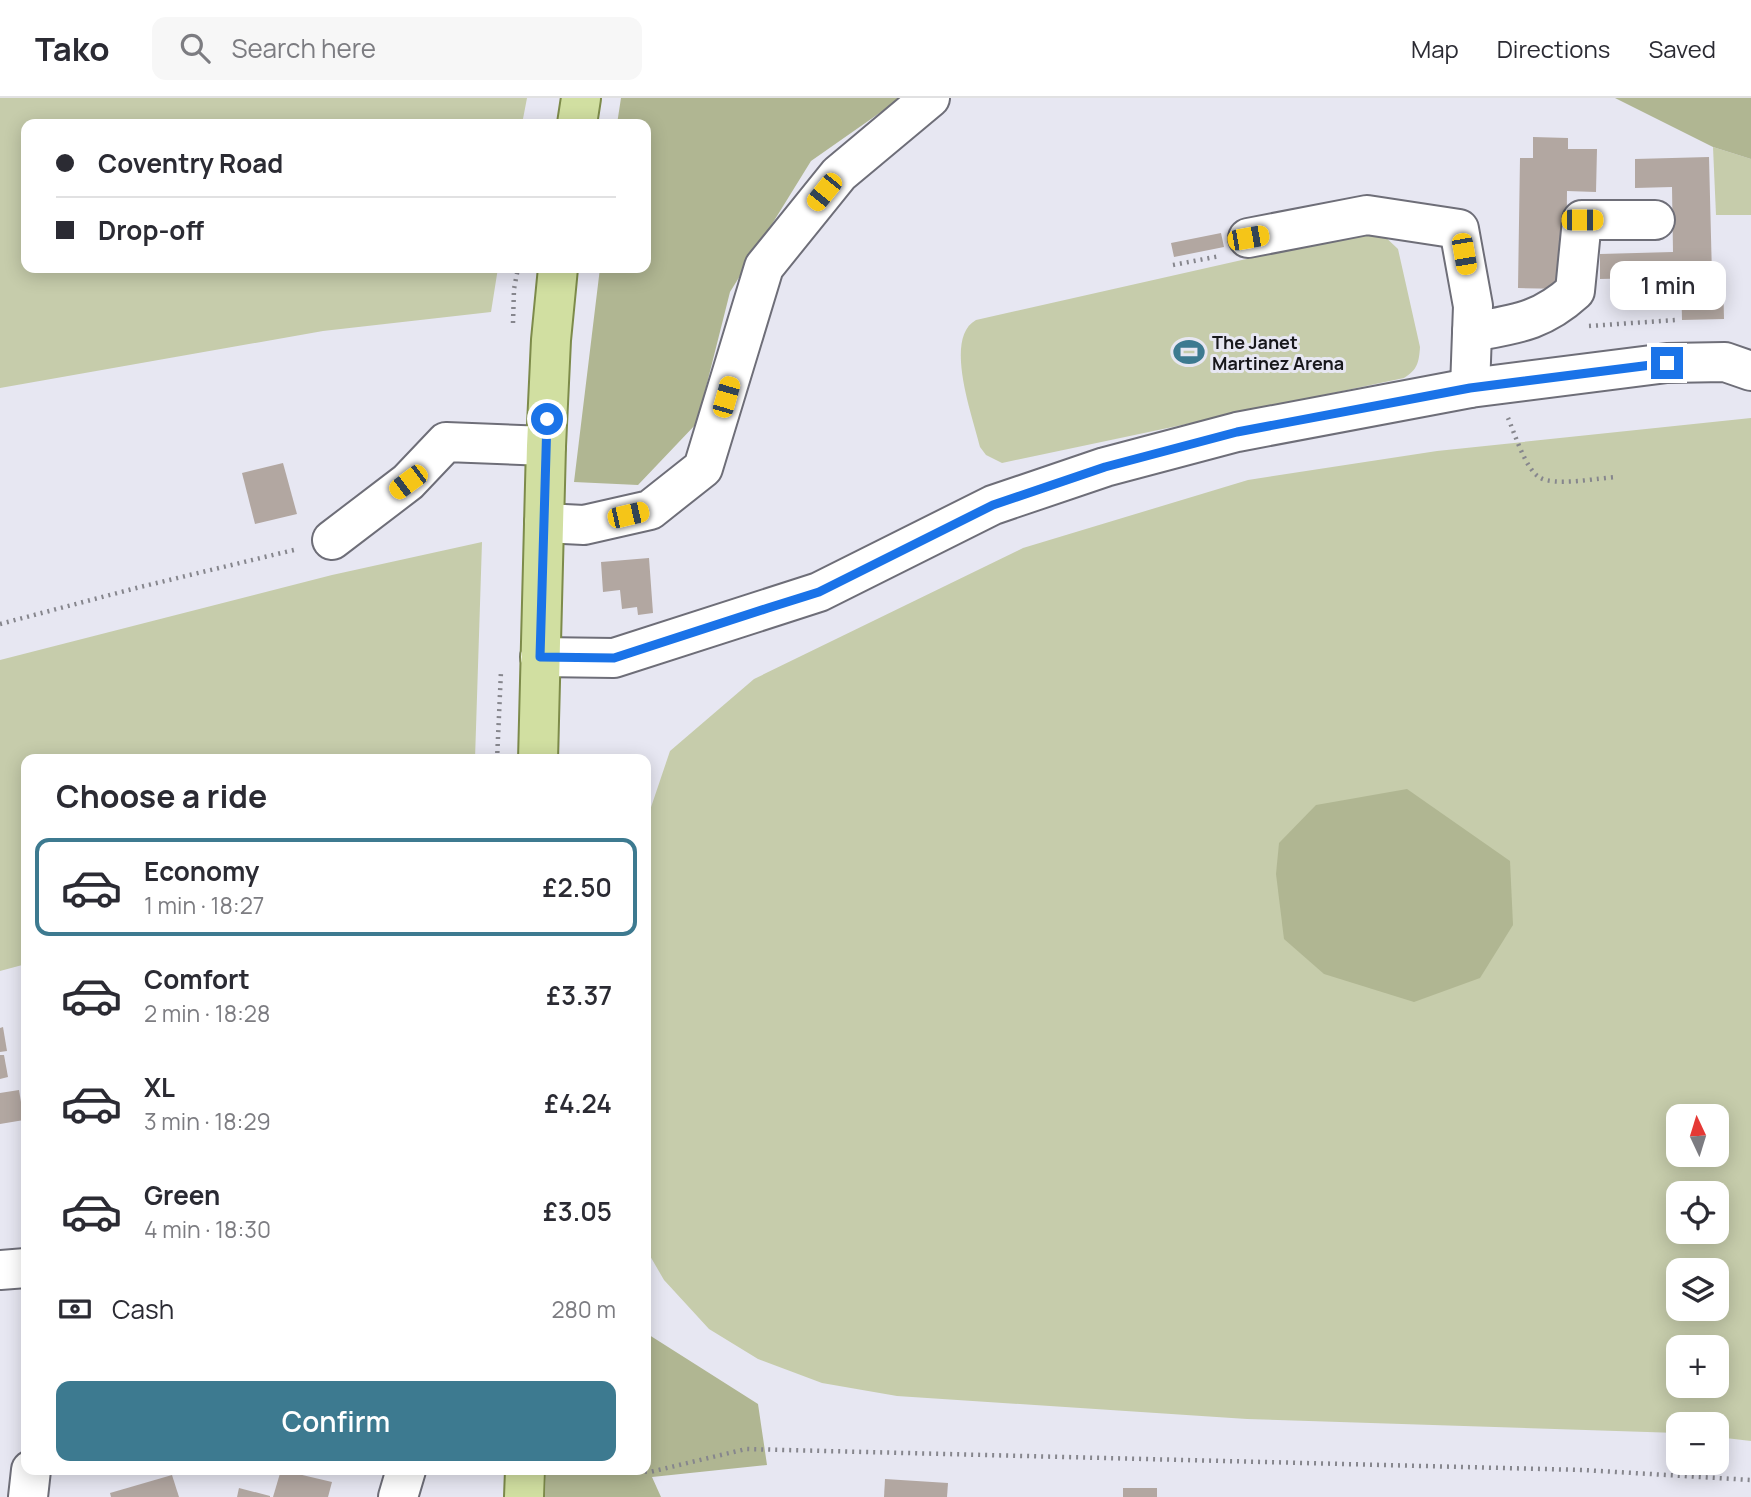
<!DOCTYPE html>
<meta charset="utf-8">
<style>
:root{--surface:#fff;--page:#f7f7f7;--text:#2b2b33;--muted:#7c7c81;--line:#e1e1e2;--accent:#3d7a90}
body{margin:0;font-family:Manrope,sans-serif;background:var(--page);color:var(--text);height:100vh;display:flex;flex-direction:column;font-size:26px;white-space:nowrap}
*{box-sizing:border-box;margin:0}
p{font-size:23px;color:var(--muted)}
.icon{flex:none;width:38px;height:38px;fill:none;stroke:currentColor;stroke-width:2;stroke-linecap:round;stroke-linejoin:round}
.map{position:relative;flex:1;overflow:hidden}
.sheet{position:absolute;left:21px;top:656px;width:630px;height:721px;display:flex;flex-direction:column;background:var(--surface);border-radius:14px;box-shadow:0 4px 18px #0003}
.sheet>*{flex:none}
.top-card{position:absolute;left:21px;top:21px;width:630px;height:154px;border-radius:14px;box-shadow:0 4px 18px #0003;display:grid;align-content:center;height:154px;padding:0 35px;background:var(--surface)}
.needle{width:46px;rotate:356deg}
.controls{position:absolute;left:1666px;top:1006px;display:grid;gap:14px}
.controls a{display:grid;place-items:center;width:63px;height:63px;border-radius:14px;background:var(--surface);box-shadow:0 4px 18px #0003;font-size:35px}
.end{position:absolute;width:32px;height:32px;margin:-16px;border:9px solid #1a73e8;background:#fff;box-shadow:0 0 0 4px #fff}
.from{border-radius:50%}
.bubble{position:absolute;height:49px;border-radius:14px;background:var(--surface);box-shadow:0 4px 18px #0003;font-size:23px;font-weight:600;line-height:49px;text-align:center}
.car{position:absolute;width:21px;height:42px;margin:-21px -10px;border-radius:9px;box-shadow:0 0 5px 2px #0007;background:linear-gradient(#f5c518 24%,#345 0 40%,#f5c518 0 76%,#345 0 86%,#f5c518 0)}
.top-card b{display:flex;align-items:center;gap:24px;height:66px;font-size:26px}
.top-card b+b{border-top:2px solid var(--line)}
.top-card i{width:18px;height:18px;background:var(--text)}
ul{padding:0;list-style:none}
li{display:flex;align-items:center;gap:21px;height:98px;margin:0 14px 10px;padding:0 21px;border:4px solid transparent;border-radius:14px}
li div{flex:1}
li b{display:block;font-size:26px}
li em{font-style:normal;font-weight:600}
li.current{border-color:var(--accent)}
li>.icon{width:63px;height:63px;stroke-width:1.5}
h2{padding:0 35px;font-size:32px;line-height:84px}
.pay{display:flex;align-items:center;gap:18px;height:77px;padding:0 35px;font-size:26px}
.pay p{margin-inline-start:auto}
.button{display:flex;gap:14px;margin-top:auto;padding:14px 35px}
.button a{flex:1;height:80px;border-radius:14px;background:var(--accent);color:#fff;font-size:28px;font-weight:600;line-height:80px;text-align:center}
header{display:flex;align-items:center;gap:42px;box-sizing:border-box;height:98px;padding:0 35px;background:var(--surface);border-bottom:2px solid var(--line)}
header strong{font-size:33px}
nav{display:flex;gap:38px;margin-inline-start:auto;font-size:24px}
.search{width:490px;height:63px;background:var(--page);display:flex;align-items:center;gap:18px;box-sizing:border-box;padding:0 24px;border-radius:14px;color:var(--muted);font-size:26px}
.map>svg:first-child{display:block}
.green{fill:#c6ccab;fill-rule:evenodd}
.forest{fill:#b0b692}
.building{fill:#b2a7a1}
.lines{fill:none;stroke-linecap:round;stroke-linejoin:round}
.minor-casing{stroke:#6e6e78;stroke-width:42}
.major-casing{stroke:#7d8b4a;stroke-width:42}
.path{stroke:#86868d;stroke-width:4.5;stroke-dasharray:2 5;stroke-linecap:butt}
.minor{stroke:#fff;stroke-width:38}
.major{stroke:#d1dfa1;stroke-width:38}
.route{stroke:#1a73e8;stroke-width:9}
.labels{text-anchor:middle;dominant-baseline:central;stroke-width:6;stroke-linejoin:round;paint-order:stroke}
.poi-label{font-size:18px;font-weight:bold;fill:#18181c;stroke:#e7e7f2;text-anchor:start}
</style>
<header>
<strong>Tako</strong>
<div class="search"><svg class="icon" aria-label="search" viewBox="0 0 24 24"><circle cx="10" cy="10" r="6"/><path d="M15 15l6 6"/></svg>Search here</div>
<nav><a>Map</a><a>Directions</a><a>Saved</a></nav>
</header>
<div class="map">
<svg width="1751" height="1399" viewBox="0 0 1751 1399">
<rect width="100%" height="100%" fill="#e7e7f2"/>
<g class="green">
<polygon points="0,0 527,0 522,26 26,26 26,170 498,170 491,214 323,233 0,290"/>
<polygon points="1713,49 1751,61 1751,117 1716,117"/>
<path d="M1366 134H1380L1398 151 1420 249C1419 265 1417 272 1404 280L1002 365 986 357 980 349C973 319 943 240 976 222Z"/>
<path d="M1751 320V1343L1717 1339V1326H1678V1335L1247 1321 897 1298 822 1285 758 1261 709 1231 664 1182 646 1151V724L670 653 754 581 1023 450 1248 382 1437 353ZM1678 1018H1717V1057H1678ZM1678 1096H1717V1134H1678ZM1678 1172H1717V1211H1678ZM1678 1250H1717V1288H1678Z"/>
<polygon points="482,444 475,661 26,662 26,866 0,873 0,562 332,477"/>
</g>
<g class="forest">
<polygon points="621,0 901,0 811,63 730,194 697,325 638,387 574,384 600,170 646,170 646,26 617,26"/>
<polygon points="1615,0 1751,0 1751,61 1713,49"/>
<polygon points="1407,691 1510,763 1513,827 1480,880 1414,904 1324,876 1284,841 1276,776 1279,745 1316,707"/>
<polygon points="646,1235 758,1306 767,1367 652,1379 661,1399 545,1399 546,1372 646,1372"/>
</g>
<g class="building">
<polygon points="1533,39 1568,40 1568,51 1597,51 1596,94 1567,93 1566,191 1518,190 1520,60 1533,60"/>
<polygon points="1709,59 1712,178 1723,178 1724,221 1682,222 1681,179 1600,181 1600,156 1673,154 1672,89 1635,90 1635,61"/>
<polygon points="1221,135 1224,149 1174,159 1171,145"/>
<polygon points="283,365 297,416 255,426 242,375"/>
<polygon points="649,460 653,515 638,517 637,509 622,511 620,492 603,494 601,464"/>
<polygon points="3,929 7,953 0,954 0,930"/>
<polygon points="0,957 4,957 8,979 0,981"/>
<polygon points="19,992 24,1022 0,1026 0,995"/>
<polygon points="281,1372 332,1384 328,1399 273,1399"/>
<polygon points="172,1377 179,1399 111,1399 110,1395"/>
<polygon points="885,1381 948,1385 947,1399 884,1399"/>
<polygon points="239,1390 270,1398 270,1399 237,1399"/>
<rect x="1123" y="1390" width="34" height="9"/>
</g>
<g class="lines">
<g class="minor-casing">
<g id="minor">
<polyline points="1248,140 1367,117 1459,131 1473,208 1470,290"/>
<path d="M1472 234C1515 226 1541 224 1575 193L1582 122H1655"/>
<polyline points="544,425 584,427 650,412 703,370 764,169 839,76 930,0"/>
<polyline points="332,442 408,384 446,344 546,348"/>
<polyline points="540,559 614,560 819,494 993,407 1105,369 1237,334 1470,290 1667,265 1725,264 1751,273"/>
<polyline points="0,1172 26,1170"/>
<polyline points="28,1399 31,1372"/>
<polyline points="398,1399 406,1372"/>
</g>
</g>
<g class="major-casing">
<g id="major">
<polyline points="577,26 581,0"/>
<polyline points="538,662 546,348 551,242 558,170"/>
<polyline points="524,1399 525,1372"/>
</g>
</g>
<g class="path">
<polyline points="1173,167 1220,158"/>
<polyline points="513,225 514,191 518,170"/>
<polyline points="1589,228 1676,222"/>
<path d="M1508 320C1515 336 1525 370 1539 379 1553 389 1599 380 1616 379"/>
<polyline points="0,526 140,489 298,451"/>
<polyline points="497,662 501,573"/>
<polyline points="624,1372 650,1374 746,1351 1583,1372 1751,1382"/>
</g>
<use href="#minor" class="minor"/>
<use href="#major" class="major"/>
</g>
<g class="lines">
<polyline class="route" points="547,321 540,559 614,560 768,510 819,494 993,407 1105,369 1237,334 1470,290 1667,265"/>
</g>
<defs>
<g id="stadium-bare" transform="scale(2.415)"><path d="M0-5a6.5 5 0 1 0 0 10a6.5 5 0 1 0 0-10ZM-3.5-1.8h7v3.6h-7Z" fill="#3d7a90" stroke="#e7e7f2" stroke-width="2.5" paint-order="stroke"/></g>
</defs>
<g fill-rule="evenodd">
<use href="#stadium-bare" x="1189" y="254"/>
</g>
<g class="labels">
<g class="poi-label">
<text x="1212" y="244">The Janet<tspan x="1212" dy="21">Martinez Arena</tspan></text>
</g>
</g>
</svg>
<div class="controls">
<a><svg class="needle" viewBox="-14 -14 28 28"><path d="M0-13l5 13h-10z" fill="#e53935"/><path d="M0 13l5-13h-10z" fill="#7c7c81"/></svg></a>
<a><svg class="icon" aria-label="locate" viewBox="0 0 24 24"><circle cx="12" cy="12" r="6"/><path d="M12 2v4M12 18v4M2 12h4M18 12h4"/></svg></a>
<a><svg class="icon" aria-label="layers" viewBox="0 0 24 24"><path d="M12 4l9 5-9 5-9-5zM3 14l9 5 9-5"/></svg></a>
<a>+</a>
<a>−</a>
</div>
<i class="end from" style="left:547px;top:321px"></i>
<i class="end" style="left:1667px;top:265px"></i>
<div class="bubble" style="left:1610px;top:163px;width:116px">1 min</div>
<i class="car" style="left:824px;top:94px;rotate:219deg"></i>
<i class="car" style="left:1582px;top:122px;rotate:90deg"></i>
<i class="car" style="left:1248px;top:140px;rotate:80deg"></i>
<i class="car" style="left:1464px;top:156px;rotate:170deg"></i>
<i class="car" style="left:726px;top:299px;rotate:16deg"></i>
<i class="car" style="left:408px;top:384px;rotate:233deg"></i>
<i class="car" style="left:628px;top:417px;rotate:77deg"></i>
<div class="top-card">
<b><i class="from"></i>Coventry Road</b>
<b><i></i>Drop-off</b>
</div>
<section class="sheet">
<h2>Choose a ride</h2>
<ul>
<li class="current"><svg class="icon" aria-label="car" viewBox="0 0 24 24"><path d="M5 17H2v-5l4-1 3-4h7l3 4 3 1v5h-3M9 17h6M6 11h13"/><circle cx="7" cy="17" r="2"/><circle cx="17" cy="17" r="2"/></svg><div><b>Economy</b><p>1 min · 18:27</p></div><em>£2.50</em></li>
<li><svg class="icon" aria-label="car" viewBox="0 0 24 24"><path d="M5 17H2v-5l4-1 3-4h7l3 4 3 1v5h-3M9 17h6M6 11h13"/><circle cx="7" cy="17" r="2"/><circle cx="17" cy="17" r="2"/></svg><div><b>Comfort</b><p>2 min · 18:28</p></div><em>£3.37</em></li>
<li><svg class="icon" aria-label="car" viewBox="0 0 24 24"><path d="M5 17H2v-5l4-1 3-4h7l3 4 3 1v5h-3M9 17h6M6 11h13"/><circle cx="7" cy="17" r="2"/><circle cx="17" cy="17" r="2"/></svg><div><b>XL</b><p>3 min · 18:29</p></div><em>£4.24</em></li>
<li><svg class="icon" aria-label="car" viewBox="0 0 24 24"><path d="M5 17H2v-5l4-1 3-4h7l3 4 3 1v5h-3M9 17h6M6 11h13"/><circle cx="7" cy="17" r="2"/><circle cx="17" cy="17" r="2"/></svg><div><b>Green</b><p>4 min · 18:30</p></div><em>£3.05</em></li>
</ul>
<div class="pay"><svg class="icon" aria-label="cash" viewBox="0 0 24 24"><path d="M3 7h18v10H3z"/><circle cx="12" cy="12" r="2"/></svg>Cash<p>280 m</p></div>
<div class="button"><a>Confirm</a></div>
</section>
</div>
